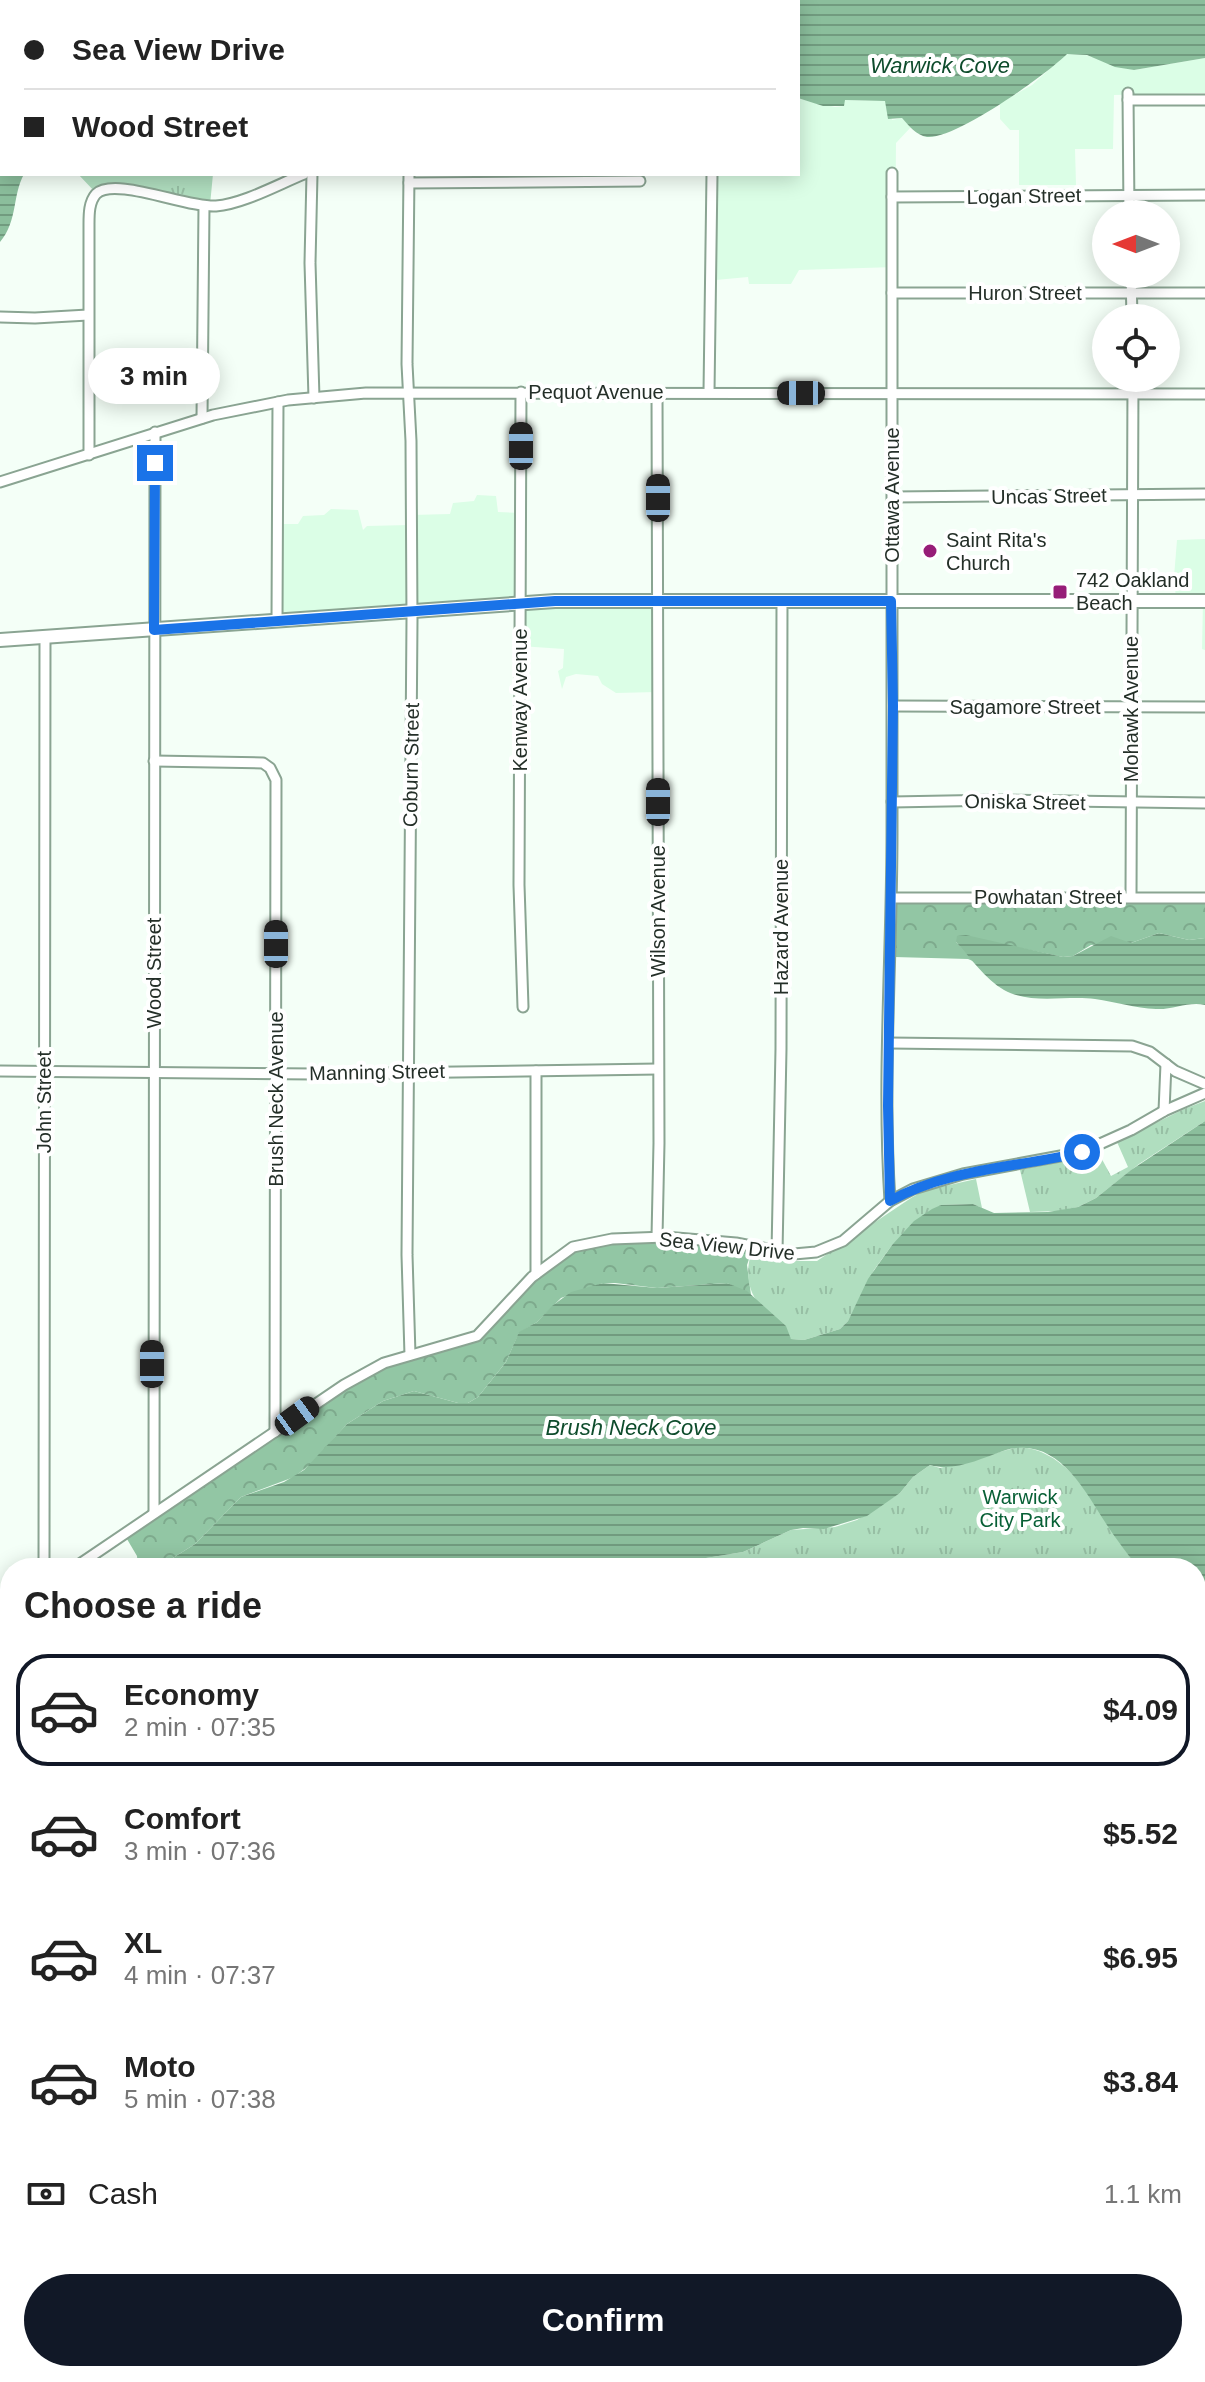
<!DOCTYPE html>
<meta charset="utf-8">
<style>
:root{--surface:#fff;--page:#f2f2f2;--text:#222;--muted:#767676;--line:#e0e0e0;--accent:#111827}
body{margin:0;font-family:Helvetica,sans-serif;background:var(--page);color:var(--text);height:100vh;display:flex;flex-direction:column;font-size:30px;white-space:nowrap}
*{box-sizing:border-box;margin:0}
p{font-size:26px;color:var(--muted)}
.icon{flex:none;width:44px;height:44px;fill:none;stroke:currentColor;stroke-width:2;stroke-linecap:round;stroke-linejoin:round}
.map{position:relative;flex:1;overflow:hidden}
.details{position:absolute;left:0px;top:1558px;width:1206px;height:824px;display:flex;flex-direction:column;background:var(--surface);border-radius:32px 32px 0 0;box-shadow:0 4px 20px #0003}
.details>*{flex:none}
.top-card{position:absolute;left:0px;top:0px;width:800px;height:176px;box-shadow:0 4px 20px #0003;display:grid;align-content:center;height:176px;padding:0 24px;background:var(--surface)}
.needle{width:52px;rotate:270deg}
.buttons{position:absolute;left:1092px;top:200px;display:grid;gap:16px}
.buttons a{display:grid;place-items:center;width:88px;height:88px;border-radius:50%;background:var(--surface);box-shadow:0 4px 20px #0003;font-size:40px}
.end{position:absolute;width:36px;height:36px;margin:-18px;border:10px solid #1a73e8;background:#fff;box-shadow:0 0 0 4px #fff}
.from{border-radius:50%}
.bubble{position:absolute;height:56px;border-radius:28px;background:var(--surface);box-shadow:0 4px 20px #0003;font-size:26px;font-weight:800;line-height:56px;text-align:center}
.car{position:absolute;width:24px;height:48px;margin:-24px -12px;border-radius:10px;box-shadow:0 0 6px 2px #0007;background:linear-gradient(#222 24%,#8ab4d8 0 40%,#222 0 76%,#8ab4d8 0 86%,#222 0)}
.top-card b{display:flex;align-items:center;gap:28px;height:76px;font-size:30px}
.top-card b+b{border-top:2px solid var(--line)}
.top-card i{width:20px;height:20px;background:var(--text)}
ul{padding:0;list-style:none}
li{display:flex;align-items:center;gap:24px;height:112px;margin:0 16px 12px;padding:0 8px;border:4px solid transparent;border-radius:32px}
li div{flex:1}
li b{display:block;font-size:30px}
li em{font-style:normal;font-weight:800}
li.selected{border-color:var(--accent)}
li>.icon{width:72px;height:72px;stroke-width:1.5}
h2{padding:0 24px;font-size:36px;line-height:96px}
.pay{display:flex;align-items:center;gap:20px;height:88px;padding:0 24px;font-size:30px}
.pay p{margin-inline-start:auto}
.button{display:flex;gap:16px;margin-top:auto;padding:16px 24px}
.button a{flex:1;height:92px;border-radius:48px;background:var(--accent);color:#fff;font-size:32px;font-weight:800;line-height:92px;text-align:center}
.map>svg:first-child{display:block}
.built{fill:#dbfee6}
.forest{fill:url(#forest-crowns)}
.park{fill:url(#park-tufts)}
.water{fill:url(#water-rules)}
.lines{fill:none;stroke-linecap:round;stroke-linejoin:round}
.minor-casing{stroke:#8aa492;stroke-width:13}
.tertiary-casing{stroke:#8aa492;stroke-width:16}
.minor{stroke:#fff;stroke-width:9}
.tertiary{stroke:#fff;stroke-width:12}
.route{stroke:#1a73e8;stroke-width:10}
.poi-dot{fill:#971d78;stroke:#fff;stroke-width:3}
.labels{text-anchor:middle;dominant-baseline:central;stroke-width:8;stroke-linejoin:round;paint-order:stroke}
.street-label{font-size:20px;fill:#242f28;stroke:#fff}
.poi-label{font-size:20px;fill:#242f28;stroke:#fff;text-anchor:start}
.park-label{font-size:20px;fill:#086036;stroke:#fff}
.water-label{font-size:22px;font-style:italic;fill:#0e4c2c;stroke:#fff}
</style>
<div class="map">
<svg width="1205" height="2382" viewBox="0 0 1205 2382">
<defs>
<pattern id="forest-crowns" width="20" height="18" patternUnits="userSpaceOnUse" patternTransform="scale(2)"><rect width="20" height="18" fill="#92c6a4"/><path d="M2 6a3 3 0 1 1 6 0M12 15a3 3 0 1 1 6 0" fill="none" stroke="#7eaa8d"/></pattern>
<pattern id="park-tufts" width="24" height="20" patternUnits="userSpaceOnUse" patternTransform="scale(2)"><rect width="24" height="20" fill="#b0debf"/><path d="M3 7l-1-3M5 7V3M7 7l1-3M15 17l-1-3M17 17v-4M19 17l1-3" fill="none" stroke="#97bfa4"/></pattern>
<pattern id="water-rules" width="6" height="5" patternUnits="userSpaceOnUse" patternTransform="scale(2)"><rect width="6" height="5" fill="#8bbe9c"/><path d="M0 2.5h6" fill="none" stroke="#719b7f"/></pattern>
</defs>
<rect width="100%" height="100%" fill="#f4fff7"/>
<g class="built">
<polygon points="1076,52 1134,70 1205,58 1205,93 1114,95 1113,149 1075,149 1076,185 1019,185 1019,130 1010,130 1000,119 1000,103 1032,85 1066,54"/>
<polygon points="798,98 835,107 844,106 844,100 886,101 892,120 902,118 911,127 896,143 895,267 799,270 791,284 749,284 748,277 705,281 717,190 716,174 798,174"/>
<polygon points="477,495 496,496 498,512 521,513 519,601 657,601 657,692 616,693 602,684 598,676 576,674 566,677 562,689 558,671 563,668 564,649 520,646 518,604 279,619 278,524 298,524 303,516 324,515 331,509 358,510 363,530 367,526 409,525 411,515 450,514 453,503 474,501"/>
<polygon points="1205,539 1205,650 1202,649 1203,602 1176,599 1174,577 1177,540"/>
</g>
<g class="forest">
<polygon points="898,897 1075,904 1205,904 1205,938 1189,940 1159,933 1131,943 1091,945 1073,956 1063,957 997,943 956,942 975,962 968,959 894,957 895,899"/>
<polygon points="606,1240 732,1242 752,1250 747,1265 751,1295 727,1283 657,1288 615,1283 603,1283 561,1298 537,1322 519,1333 506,1362 478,1397 468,1403 458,1403 414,1391 383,1401 347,1424 312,1463 294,1477 241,1497 195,1544 157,1568 138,1568 137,1556 124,1534 376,1365 477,1336 551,1260"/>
<polygon points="10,1611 10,1670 0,1676 0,1617"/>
</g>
<g class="park">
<polygon points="78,174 213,174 210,205 133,188 95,192"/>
<polygon points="1205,1101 1205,1121 1139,1164 1096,1198 1078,1207 1058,1211 1030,1212 1020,1170 1069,1160 1097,1150 1111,1176 1128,1167 1117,1142 1184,1109"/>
<path d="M976 1179 982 1208 973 1204 941 1205 892 1245 874 1270 848 1321 840 1329 804 1340 791 1339C764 1309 738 1295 752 1250L780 1261H817L911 1198 923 1191Z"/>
<path d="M1018 1447C1077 1449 1106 1527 1138 1568H663L675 1563 743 1552 791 1530 835 1527 857 1520 900 1493 913 1477 930 1465 940 1468Z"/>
<polygon points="1196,1640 1205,1655 1205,2112 1196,2120"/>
<polygon points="10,2165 10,2372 1067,2372 1071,2382 0,2382 0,2171"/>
</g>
<g class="water">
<polygon points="173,0 531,0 171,2"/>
<path d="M655 0H1205V58L1134 70 1115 67 1087 55 1067 54C1046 75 955 140 927 137 916 135 909 126 902 118L888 119 885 101 845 100 844 106H823L798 98V2Z"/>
<path d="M0 8H2V174H24C12 196 18 221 0 242Z"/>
<path d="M1159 933 1189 940 1205 938V1005C1189 1001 1173 1010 1156 1009 1135 1008 1116 1002 1095 999 1067 995 1031 1005 1004 990 985 979 970 957 956 942L957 936 966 935 1063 957 1073 956 1111 936 1131 943Z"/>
<path d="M1205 1121V1655L1196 1640V1568H1138C1127 1553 1115 1538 1105 1522 1082 1485 1054 1434 1003 1451 980 1459 954 1472 930 1465L913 1477 900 1493 867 1516 824 1529 803 1528 791 1530 743 1552 675 1563 663 1568H157L195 1544 241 1497 284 1482 304 1470 347 1424 383 1401 414 1391 458 1403H468L478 1397 506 1362 519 1332 537 1322 552 1306 571 1292 603 1283 657 1288 727 1283 747 1291 786 1326 791 1339 804 1340 840 1329 848 1321 868 1279 892 1245 914 1221 932 1209 941 1205 973 1204 994 1213 1048 1212 1078 1207 1096 1198 1131 1170Z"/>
<polygon points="10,1670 10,2165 0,2171 0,1676"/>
<polygon points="1205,2112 1205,2382 1071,2382 1067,2372 1196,2372 1196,2120"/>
</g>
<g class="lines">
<g class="minor-casing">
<g id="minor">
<polyline points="1128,93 1129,214"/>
<polyline points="1128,100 1205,100"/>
<polyline points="312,174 310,263 314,398"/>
<polyline points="409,174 407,364 411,441 412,620 407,1255 410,1355"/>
<polyline points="409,183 640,181"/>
<polyline points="892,197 1205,195"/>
<polyline points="1131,274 1132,318"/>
<polyline points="892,293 1205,293"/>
<polyline points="0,317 35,318 88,315"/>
<polyline points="521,392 519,885 523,1007"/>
<polyline points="709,392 712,174"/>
<polyline points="202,418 204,206"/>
<path d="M89 455V224C89 214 89 202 96 194 114 176 187 208 216 206 243 204 279 184 304 174"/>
<polyline points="0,482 213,415 288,400 366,393 1205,394"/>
<polyline points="893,497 1205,494"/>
<polyline points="277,620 278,402"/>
<polyline points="893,706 1205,707"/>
<polyline points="154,761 263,763 270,768 276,780 275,1432"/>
<polyline points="892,802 1000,800 1205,803"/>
<polyline points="1131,896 1133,378"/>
<polyline points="892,898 1205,898"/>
<polyline points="889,1043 1132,1046 1150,1052 1175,1071 1205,1084"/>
<polyline points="0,1071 315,1074 658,1069"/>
<polyline points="536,1071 536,1274"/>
<polyline points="1164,1111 1166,1064"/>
<path d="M890 1201C882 1079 892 955 892 832 893 612 892 392 892 173"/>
<polyline points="657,1237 659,1143 657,392"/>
<polyline points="777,1252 781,1049 782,601"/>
<polyline points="154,1513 155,432"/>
<polyline points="44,1568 45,637"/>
<polyline points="74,1568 344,1385 384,1363 477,1336 532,1277 573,1247 612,1239 665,1237 736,1243 794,1254 816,1252 843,1241 890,1201 913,1189 963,1174 1082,1152 1131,1130 1164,1111 1205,1093"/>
<polyline points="0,1617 10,1612"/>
<polyline points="434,2382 437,2372"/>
<polyline points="765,2382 766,2378 781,2374 812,2382"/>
</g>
</g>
<g class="tertiary-casing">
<polyline id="tertiary" points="0,640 555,601 1205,601"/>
</g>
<use href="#minor" class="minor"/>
<use href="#tertiary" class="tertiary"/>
</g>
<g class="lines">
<path class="route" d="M155 463 154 630 555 601H891L893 706 888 1106 890 1201C949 1168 1018 1168 1082 1152"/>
</g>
<g class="poi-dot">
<circle cx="930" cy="551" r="8"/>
<rect x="1052" y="584" width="16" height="16" rx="4"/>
</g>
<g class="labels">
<g class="street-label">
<text transform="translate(1024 196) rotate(-1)">Logan Street</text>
<text x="1025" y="293">Huron Street</text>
<text x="596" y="392">Pequot Avenue</text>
<text transform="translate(892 495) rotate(-90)">Ottawa Avenue</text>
<text transform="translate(1049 496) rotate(-1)">Uncas Street</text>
<text transform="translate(520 700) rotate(-90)">Kenway Avenue</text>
<text x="1025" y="707">Sagamore Street</text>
<text transform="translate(1131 709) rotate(-90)">Mohawk Avenue</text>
<text transform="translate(411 765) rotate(-89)">Coburn Street</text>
<text transform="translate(1025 802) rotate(1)">Oniska Street</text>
<text x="1048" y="897">Powhatan Street</text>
<text transform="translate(658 911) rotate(-90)">Wilson Avenue</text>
<text transform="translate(781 927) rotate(-90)">Hazard Avenue</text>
<text transform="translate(154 973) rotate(-90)">Wood Street</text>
<text transform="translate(377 1072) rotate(-1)">Manning Street</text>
<text transform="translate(276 1099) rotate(-90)">Brush Neck Avenue</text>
<text transform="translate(44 1102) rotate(-90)">John Street</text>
<text transform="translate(727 1246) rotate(6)">Sea View Drive</text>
</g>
<g class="poi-label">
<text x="946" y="540">Saint Rita's<tspan x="946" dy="23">Church</tspan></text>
<text x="1076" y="580">742 Oakland<tspan x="1076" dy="23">Beach</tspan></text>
</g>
<g class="park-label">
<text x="1020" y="1497">Warwick<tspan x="1020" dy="23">City Park</tspan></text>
</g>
<g class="water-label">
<text x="940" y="65">Warwick Cove</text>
<text x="631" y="1427">Brush Neck Cove</text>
</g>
</g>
</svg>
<div class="buttons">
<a><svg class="needle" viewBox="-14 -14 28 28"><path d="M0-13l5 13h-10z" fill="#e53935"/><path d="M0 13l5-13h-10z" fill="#767676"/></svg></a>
<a><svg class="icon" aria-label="locate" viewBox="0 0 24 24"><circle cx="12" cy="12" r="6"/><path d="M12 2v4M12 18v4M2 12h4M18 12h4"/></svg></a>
</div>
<i class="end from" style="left:1082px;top:1152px"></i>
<i class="end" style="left:155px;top:463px"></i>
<div class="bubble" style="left:88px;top:348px;width:132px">3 min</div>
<i class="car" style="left:801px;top:393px;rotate:270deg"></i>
<i class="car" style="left:521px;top:446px;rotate:0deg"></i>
<i class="car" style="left:658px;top:498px;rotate:0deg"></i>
<i class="car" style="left:658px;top:802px;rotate:0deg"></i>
<i class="car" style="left:276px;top:944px;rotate:0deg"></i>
<i class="car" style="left:152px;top:1364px;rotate:0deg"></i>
<i class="car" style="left:297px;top:1416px;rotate:54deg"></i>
<div class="top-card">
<b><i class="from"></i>Sea View Drive</b>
<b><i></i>Wood Street</b>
</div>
<section class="details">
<h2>Choose a ride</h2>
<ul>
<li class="selected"><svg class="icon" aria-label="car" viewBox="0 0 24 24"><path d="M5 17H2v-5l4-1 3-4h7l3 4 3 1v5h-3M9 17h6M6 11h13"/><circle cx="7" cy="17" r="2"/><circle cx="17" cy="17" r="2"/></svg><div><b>Economy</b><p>2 min · 07:35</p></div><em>$4.09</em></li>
<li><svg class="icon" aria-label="car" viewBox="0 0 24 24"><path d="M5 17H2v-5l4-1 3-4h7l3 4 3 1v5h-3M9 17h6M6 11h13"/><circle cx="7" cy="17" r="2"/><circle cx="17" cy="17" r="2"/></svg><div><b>Comfort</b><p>3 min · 07:36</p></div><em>$5.52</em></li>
<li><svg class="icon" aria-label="car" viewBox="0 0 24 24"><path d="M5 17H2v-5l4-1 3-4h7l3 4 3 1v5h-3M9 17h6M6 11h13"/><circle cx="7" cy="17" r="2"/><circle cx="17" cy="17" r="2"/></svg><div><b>XL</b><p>4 min · 07:37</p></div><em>$6.95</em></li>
<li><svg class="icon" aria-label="car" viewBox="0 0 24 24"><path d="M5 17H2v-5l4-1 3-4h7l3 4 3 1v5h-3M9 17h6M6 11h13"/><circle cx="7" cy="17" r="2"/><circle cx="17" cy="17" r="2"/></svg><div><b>Moto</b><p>5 min · 07:38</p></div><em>$3.84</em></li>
</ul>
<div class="pay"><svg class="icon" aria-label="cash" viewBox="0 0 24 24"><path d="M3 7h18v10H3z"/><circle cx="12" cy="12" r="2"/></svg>Cash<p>1.1 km</p></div>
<div class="button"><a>Confirm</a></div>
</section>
</div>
